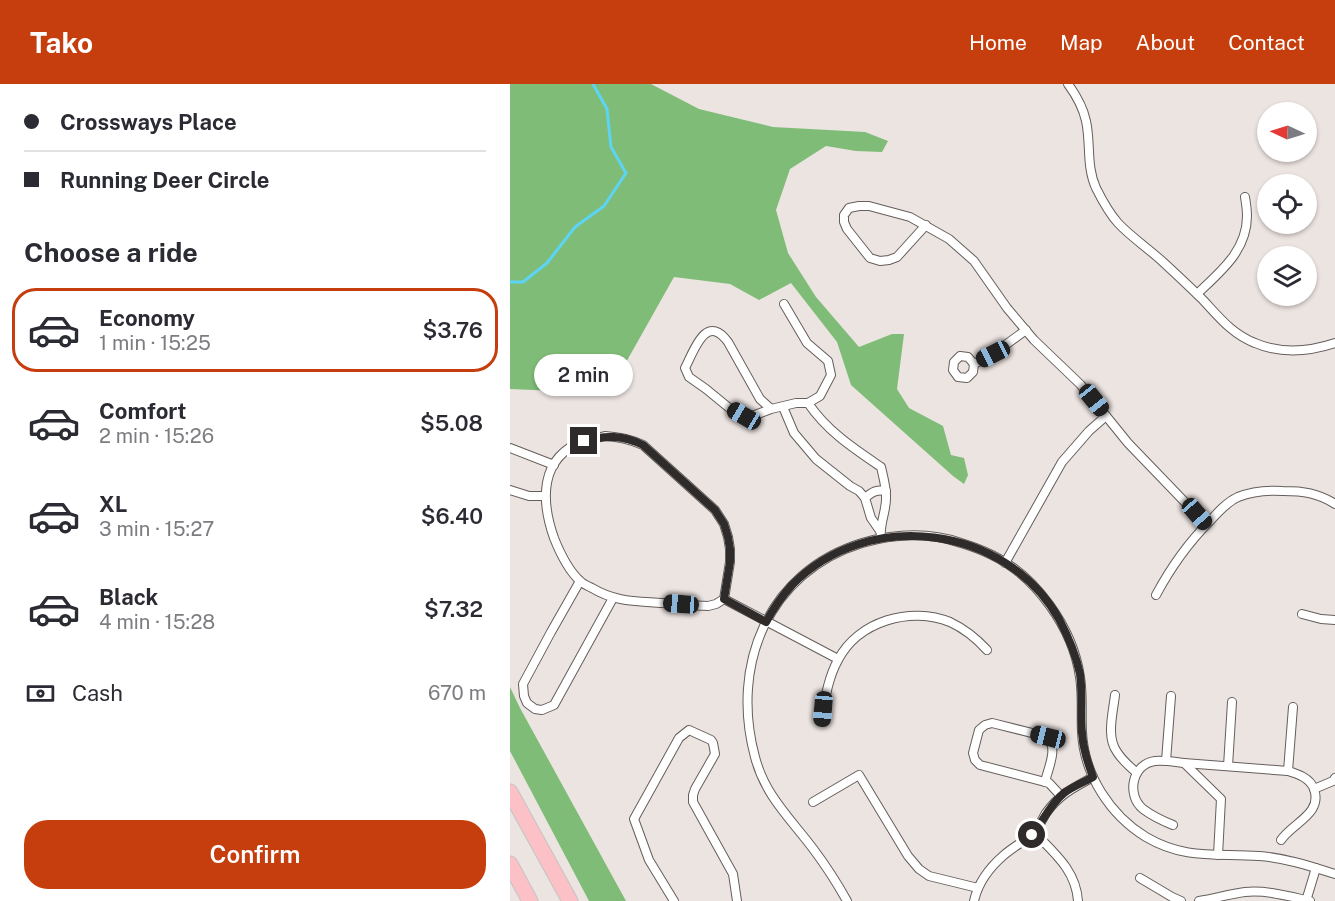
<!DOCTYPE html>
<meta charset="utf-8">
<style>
:root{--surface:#fff;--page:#f7f7f7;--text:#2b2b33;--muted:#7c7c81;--line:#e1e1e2;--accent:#c63e0d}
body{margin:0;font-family:"Public Sans",sans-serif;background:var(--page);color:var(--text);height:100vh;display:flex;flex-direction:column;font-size:22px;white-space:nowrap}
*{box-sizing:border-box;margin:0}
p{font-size:20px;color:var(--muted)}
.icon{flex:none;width:33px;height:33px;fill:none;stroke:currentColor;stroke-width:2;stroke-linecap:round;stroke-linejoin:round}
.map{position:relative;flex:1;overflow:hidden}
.side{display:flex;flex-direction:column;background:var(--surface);width:510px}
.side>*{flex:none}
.hud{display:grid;align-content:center;height:132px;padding:0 24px;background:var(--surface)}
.needle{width:39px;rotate:274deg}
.controls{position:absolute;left:747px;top:18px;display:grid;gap:12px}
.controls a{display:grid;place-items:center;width:60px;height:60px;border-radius:50%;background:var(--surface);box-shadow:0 2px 4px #0004;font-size:30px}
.end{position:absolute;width:27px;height:27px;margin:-14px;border:8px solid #2e2b2a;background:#fff;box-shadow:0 0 0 3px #fff}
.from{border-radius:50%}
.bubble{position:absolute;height:42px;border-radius:21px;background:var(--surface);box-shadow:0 2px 4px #0004;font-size:20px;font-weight:600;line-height:42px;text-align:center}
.car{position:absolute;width:18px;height:36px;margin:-18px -9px;border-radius:8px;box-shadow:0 0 4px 2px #0007;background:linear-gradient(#222 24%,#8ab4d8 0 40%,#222 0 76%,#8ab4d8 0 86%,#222 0)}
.hud b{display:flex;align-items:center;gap:21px;height:57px;font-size:22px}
.hud b+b{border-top:2px solid var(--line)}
.hud i{width:15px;height:15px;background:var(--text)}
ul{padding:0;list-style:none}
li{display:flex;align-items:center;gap:18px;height:84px;margin:0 12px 9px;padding:0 12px;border:3px solid transparent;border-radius:24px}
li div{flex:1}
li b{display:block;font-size:22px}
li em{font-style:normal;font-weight:600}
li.on{border-color:var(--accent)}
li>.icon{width:54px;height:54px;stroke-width:1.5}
h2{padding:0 24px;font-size:27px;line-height:72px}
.pay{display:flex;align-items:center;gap:15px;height:66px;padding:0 24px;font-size:22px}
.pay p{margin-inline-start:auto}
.button{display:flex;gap:12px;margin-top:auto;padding:12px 24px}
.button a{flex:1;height:69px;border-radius:24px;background:var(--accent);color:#fff;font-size:24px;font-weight:600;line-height:69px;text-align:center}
header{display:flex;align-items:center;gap:36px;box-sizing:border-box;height:84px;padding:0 30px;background:var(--accent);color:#fff}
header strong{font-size:28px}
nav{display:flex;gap:33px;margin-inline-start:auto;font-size:21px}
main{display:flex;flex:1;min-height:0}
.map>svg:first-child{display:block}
.forest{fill:#7fbc77}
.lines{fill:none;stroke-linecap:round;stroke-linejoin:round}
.stream{stroke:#5ed4f5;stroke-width:3}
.minor-casing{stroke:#655e5b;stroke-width:10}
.motorway-casing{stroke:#c4c4c3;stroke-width:17}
.minor{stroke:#fff;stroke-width:8}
.motorway{stroke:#fbc1c6;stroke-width:15}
.route{stroke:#2e2b2a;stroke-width:8}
</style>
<header>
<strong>Tako</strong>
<nav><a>Home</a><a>Map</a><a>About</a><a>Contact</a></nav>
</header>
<main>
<section class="side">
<div class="hud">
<b><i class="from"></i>Crossways Place</b>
<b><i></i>Running Deer Circle</b>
</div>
<h2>Choose a ride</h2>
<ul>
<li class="on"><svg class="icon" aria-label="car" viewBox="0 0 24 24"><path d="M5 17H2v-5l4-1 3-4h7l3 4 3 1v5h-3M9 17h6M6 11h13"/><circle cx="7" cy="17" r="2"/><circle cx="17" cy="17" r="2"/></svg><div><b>Economy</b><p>1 min · 15:25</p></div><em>$3.76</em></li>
<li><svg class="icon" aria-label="car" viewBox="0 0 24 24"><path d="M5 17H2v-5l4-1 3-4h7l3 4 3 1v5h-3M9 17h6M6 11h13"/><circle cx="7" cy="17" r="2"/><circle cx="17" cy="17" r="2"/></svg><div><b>Comfort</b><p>2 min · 15:26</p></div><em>$5.08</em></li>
<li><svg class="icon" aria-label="car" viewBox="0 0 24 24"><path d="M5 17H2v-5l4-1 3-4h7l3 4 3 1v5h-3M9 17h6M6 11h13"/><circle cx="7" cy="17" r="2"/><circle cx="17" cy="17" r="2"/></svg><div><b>XL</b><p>3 min · 15:27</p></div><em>$6.40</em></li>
<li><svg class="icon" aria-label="car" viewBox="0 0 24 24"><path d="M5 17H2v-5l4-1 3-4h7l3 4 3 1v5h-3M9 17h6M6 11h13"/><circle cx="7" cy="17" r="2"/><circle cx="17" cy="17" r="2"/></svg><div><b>Black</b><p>4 min · 15:28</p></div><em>$7.32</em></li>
</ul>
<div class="pay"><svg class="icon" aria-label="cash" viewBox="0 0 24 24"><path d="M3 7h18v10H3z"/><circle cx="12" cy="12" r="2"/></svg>Cash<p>670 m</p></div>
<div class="button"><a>Confirm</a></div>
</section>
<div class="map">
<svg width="825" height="817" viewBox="0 0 825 817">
<rect width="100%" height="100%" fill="#ece4e1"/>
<g class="forest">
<polygon points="0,0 141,0 189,25 263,43 355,48 378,57 372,68 346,67 316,62 280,85 266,126 278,169 306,213 349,263 382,250 394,250 387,305 399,324 433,342 441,371 454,374 458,391 454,400 443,392 341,301 327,258 281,199 249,216 220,200 164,193 110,289 47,307 0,305"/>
<polygon points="0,603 10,624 116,817 79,817 0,667"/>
</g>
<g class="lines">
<polyline class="stream" points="0,198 13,198 37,179 65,143 94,122 116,89 101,63 97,25 83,0"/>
<g class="minor-casing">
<g id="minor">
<path d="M558 0C566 11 573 23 576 37 581 59 576 82 586 104 592 116 599 129 608 139 621 153 638 164 653 178 666 190 680 203 693 216 709 233 722 250 745 259 771 270 798 268 825 259"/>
<polyline points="416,141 387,173 379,176 370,177 360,174 337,145 334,138 334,131 339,124 349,122 359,122 400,133 439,155 464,177 497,224 524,256 571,301 618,359 696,440"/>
<path d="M687 210C710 188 737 167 737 132 737 126 736 119 735 113"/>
<polyline points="464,280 458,273 450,272 444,278 443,286 448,293 457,294 463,288 464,280 483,270 516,246"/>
<path d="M298 319C317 347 343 364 371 383 373 392 376 402 376 412 377 426 369 440 371 454"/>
<polyline points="273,323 284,349 306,375 340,402 349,407 355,414 361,434 370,447"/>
<path d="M261 325 245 331 234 332 218 323 196 305 179 293 175 284C184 267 196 228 218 258L250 315 261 325 286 319H298L310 312 321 291 318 277 297 259 274 220"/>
<path d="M95 352C110 353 120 355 133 361L205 426 214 440 218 453 220 465V478L214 515 206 520 198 522C183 522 168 520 152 519 126 517 105 518 82 504 78 502 73 500 70 497 58 486 50 469 44 454 31 417 29 374 73 357 80 354 88 354 95 352Z"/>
<polyline points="0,364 44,381"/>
<polyline points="0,406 19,412 35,412"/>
<path d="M355 414C362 408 367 405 376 407"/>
<polyline points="495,479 552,378 579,347 596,332"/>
<polyline points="70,497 41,548 13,600 14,612 17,619 25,625 32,626 44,621 103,514"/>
<path d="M646 511C661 483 678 459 700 437 708 428 717 418 728 413 743 407 757 406 773 407 793 407 808 409 825 420"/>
<polyline points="214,515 328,575"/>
<polyline points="792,530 811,535 825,536"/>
<path d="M605 611C603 629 596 653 607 668 612 676 620 683 627 689"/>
<path d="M312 638C314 617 318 594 328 576 348 537 401 522 440 538 455 545 466 554 477 566"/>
<path d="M482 639 538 653C548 666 538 684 535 698L470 681 465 676 463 669 469 646 475 641Z"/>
<polyline points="656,677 661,612"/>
<path d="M674 679 778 687C788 690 800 694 804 705 813 730 782 739 771 756"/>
<polyline points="718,682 722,618"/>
<polyline points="778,687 783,623"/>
<polyline points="535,698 539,699 551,712"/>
<polyline points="804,705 823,697 825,694"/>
<polyline points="303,718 349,691 398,772 409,785 419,792 468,804"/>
<path d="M663 741C653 737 641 731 633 725 616 711 622 680 645 677 654 676 665 678 674 679L711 715 708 771"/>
<path d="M524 748C544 769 566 786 568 817"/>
<polyline points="630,794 662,813 671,817"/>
<polyline points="164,817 139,776 124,735 169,654 179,646 201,656 203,659 205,670 185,705 183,711 183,718 223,790 227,817"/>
<path d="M337 817C327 799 316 782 304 766 281 735 255 712 245 673 220 581 258 488 352 459 384 450 419 448 451 459 461 462 472 466 482 471 526 492 563 544 570 593 573 611 571 630 572 648 574 691 600 731 636 753 675 776 707 769 749 772 776 774 800 782 825 790"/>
<path d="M464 817C468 799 480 783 494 771 503 763 515 757 524 749 529 743 532 736 536 729 550 710 563 704 583 693"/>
<path d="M689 817C704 815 719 810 735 808 757 806 778 812 800 817"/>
<polyline points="796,817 806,784"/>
</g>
</g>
<g class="motorway-casing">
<g id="motorway">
<polyline points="0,708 60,817"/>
<polyline points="0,780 20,817"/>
</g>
</g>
<use href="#minor" class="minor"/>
<use href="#motorway" class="motorway"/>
</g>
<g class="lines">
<path class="route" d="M74 357C95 351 113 351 133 361L205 426 214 440 218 453 220 465V478L214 515 256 538C263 525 272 512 282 501 358 423 496 441 549 535 558 552 566 571 570 590 573 610 570 630 572 649 573 665 578 679 583 693 574 698 562 703 554 709 540 720 533 738 522 751"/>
</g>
</svg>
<div class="controls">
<a><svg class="needle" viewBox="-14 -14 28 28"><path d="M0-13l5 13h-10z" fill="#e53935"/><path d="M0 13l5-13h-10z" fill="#7c7c81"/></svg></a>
<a><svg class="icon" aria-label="locate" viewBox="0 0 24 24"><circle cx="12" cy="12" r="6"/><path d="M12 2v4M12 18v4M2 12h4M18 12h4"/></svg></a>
<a><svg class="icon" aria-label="layers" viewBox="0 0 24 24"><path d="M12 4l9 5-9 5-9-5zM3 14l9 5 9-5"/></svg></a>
</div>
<i class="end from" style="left:522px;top:751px"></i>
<i class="end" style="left:74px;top:357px"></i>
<div class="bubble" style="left:24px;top:270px;width:99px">2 min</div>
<i class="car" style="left:483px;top:270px;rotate:243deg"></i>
<i class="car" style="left:584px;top:316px;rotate:141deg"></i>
<i class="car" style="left:234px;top:332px;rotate:300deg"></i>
<i class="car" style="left:687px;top:430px;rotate:139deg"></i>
<i class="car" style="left:171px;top:520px;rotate:274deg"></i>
<i class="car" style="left:313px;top:625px;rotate:185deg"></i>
<i class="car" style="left:538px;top:653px;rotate:284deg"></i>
</div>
</main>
